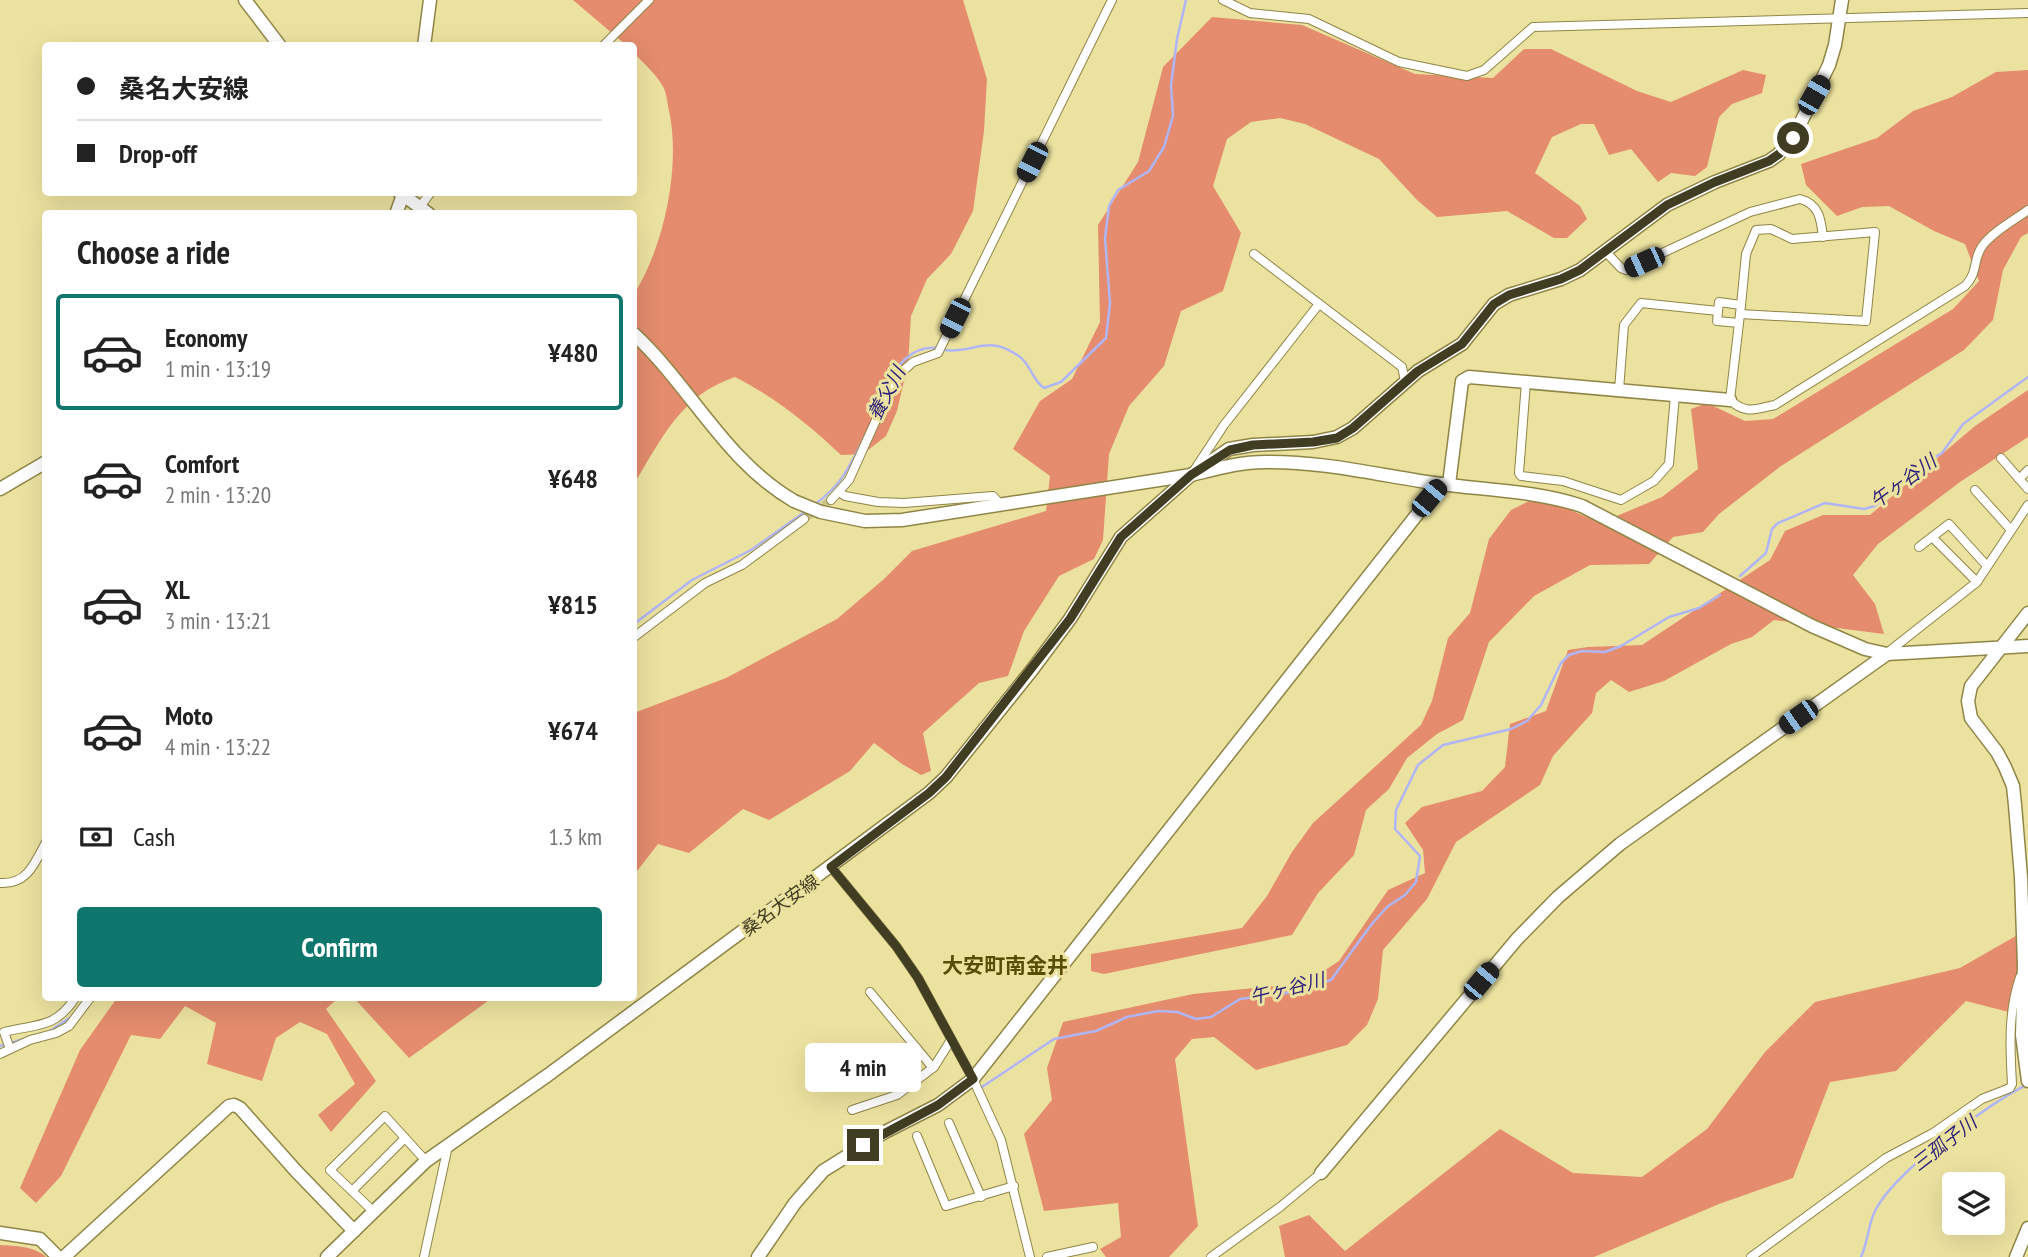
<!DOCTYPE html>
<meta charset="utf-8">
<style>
:root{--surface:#fff;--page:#f6f6f6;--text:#222;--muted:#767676;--line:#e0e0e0;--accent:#0f766e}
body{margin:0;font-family:"PT Sans Narrow","Noto Sans JP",sans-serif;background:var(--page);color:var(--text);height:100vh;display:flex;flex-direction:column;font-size:26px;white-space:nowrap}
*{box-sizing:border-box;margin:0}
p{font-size:23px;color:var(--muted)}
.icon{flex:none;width:38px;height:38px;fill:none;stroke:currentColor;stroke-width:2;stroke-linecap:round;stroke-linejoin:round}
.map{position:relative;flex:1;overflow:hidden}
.side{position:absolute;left:42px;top:210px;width:595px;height:791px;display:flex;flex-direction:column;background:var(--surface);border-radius:7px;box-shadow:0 7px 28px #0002}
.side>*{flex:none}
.banner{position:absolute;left:42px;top:42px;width:595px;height:154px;border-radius:7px;box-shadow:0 7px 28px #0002;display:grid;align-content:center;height:154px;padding:0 35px;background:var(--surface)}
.fabs{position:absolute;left:1942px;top:1172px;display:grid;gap:14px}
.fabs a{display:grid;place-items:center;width:63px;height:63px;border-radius:7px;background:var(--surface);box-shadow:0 7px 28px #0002;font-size:35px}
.end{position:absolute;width:32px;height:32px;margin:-16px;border:9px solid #413d22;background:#fff;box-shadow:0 0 0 4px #fff}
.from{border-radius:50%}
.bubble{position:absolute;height:49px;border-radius:7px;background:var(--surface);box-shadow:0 7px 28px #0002;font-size:23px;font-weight:700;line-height:49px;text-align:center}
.car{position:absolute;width:21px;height:42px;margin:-21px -10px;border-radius:9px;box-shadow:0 0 5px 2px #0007;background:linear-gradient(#222 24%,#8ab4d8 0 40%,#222 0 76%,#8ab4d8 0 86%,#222 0)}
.banner b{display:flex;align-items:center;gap:24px;height:66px;font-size:26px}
.banner b+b{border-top:2px solid var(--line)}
.banner i{width:18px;height:18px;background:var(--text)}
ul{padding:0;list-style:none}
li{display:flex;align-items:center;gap:21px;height:116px;margin:0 14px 10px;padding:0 21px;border:4px solid transparent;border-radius:7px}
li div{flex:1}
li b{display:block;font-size:26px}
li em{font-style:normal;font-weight:700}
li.active{border-color:var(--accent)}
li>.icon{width:63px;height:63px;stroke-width:1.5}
h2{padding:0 35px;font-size:32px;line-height:84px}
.pay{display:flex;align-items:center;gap:18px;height:77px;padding:0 35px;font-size:26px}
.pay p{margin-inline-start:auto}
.action{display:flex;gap:14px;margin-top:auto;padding:14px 35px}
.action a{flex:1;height:80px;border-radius:7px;background:var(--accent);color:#fff;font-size:28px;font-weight:700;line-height:80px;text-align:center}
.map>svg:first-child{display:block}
.forest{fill:#e48c6d}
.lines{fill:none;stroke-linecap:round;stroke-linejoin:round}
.stream{stroke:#afb5f6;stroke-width:2.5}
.street-tunnel{stroke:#cac187;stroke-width:8;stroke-dasharray:8 4;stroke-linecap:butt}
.street-casing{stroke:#8f8545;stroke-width:10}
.secondary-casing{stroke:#8f8545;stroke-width:15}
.primary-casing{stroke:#8f8545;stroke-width:15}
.street{stroke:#fff;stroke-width:8}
.secondary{stroke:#fff;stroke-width:12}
.primary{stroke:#fff;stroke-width:12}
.secondary-bridge-casing{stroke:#8f8545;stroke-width:15;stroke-linecap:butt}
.secondary-bridge{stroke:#fff;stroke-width:12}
.route{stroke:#413d22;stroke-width:9}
.labels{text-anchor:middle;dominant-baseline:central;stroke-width:6;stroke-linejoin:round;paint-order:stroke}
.street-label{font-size:18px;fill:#413d22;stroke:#ece2a0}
.water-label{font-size:19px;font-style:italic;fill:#2b1f7a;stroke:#ece2a0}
.quarter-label{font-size:21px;font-weight:bold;fill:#584d04;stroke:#ece2a0}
</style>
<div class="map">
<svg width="2028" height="1257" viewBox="0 0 2028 1257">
<rect width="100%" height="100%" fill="#ece2a0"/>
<g class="forest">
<path d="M573 0H963L987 79 984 131 973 211 951 254 927 279 911 316 908 364 897 411 886 436 863 454 841 455C808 424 776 398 735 377 681 395 662 438 634 484V294C665 245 682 162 668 106 667 99 666 91 662 85 655 73 643 63 634 53V46L626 45Z"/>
<polygon points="1212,17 1302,25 1415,74 1493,78 1524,49 1551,49 1637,91 1671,102 1743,70 1766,75 1762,93 1732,104 1719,117 1707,167 1695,176 1671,173 1658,182 1631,149 1609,155 1594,124 1581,124 1552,137 1535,173 1580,206 1587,219 1567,238 1554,238 1507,211 1437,217 1417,200 1379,159 1305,124 1280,118 1251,122 1227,139 1213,186 1241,233 1223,291 1181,311 1164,366 1129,406 1109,454 1103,540 1094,559 1059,576 1024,631 1008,676 979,683 923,733 931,771 921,775 902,764 874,743 850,771 769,820 743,809 689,853 658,844 634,875 634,713 726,678 837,619 884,579 912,551 1046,511 1050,476 1013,449 1040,401 1072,379 1100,322 1098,225 1138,162 1163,67"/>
<polygon points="2028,70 2028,233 2021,237 2003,270 1993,320 1964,350 1781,466 1719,514 1703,532 1673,537 1649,564 1590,565 1534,596 1489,642 1463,720 1437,734 1407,758 1389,789 1366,810 1354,855 1318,893 1292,935 1104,974 1091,971 1091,954 1242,928 1267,896 1292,852 1313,823 1421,725 1432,701 1448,638 1470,613 1489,539 1511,510 1539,496 1600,523 1662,497 1698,469 1691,409 1707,403 1745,421 1773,419 1953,309 1979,281 1965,244 1934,231 1889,206 1862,207 1837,216 1806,185 1801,164 1877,138 1913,111 1952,97 1996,72"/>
<polygon points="2028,390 2028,437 1960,482 1878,544 1853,575 1875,604 1884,634 1774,620 1752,637 1731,644 1664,681 1629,692 1611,680 1596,693 1592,713 1553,756 1540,785 1456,842 1427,899 1383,950 1378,999 1367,1025 1347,1045 1256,1070 1214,1037 1192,1039 1175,1059 1198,1226 1169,1257 1106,1257 1100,1249 1121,1237 1118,1203 1044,1211 1024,1134 1052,1100 1047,1068 1063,1022 1193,994 1305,983 1339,961 1388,890 1425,873 1423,850 1405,823 1422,807 1482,791 1505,767 1510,724 1546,711 1568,650 1588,647 1642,645 1770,560 1785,531 1823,515 1870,515 1975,426"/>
<polygon points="2028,929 2028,1017 1966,1001 1896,1071 1830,1082 1793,1178 1719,1204 1594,1257 1285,1257 1279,1226 1309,1215 1345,1251 1500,1129 1573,1173 1642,1177 1707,1129 1765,1052 1815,1002 1960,968"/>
<polygon points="117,998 338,998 326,1009 376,1081 331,1132 318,1115 355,1084 327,1034 300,1022 276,1038 262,1081 207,1064 216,1023 185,1006 160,1039 131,1035 61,1176 36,1203 20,1188 80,1050"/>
<polygon points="354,998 492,998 409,1058"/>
<path d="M0 1245C15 1246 35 1246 46 1257H0Z"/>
</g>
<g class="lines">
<g class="stream">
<path d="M944 350C975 354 987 333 1020 357 1031 365 1032 380 1044 388L1061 382 1106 338 1110 303 1105 238 1109 206 1118 190 1149 171 1164 147 1173 116 1171 85 1177 39 1186 0"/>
<path d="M886 388C894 367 912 345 937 348"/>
<path d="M814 505C842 485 850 466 865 436"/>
<polyline points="1740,576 1766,553 1772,529 1778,523 1825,503 1864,509 1875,506 1922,465 1942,453 1963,424 2028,377"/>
<polyline points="634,624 692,580 751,550 806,511"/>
<polyline points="50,1031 71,1017"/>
<polyline points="0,1046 27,1038"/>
<polyline points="982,1087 1054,1039 1096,1031 1127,1017 1158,1011 1177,1012 1196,1019 1211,1017 1240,999 1286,993 1331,980 1371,925 1387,907 1405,895 1416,882 1420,856 1395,829 1396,810 1418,765 1443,745 1511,729 1527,721 1541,705 1561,663 1569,655 1582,651 1605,652 1621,646 1669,617 1699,608 1720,595"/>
<path d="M1861 1257C1868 1242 1868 1225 1875 1211 1894 1172 1989 1103 2028 1084"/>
</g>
<polyline class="street-tunnel" points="804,519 831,500"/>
<g class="street-casing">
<g id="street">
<polyline points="1223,0 1250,13 1309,19 1399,62 1467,76 1484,70 1533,27 2028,13"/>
<polyline points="603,46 649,0"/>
<polyline points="419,208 431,192"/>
<path d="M1605 251 1621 268 1626 270 1750 212 1800 199C1819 204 1821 219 1823 237"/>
<polyline points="1254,254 1402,367 1405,381"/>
<polygon points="1719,302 1741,305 1739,323 1717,321"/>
<polyline points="1740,314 1866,321 1875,232 1792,239 1771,229 1756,230 1746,254 1741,305"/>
<path d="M1739 323 1730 400C1746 415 1756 409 1775 405L1965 286C1979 272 1972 259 1983 245 1994 231 2013 221 2028 210"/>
<polyline points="1526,382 1519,473 1521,476 1563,481 1621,500 1654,481 1669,464 1675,395"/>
<polyline points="1619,390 1624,325 1641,303 1718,311"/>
<polyline points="2001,458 2028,489"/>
<polyline points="1195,469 1224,425 1319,304"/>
<polyline points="2019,479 2028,470"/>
<polyline points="1975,490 2011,530"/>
<polyline points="839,492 845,496 878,502 904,503 993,496 1001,505"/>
<polyline points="831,500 849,480 895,378 913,362 938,353 1112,0"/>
<polyline points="1932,537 1977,582"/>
<polyline points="1919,547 1949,524 1987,566"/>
<polyline points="634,637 705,583 742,565 804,519"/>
<polyline points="1887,653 1977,582 2028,505"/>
<polyline points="831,867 896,946 918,978 973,1079 1001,1140 1030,1257"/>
<path d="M0 883C27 885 35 863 46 842"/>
<polyline points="870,992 933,1068"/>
<path d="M10 1049 4 1032C36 1024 55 1029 75 998"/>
<polyline points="0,1054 30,1040 56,1033 69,1026 90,998"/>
<polyline points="852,1110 897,1095 934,1067 951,1040"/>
<polyline points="949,1123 981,1197"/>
<polyline points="917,1136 946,1206 1014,1186"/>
<polyline points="352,1191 405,1138"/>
<polyline points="374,1212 330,1170 385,1116 426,1161"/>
<polyline points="424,1257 448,1146"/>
<polyline points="1047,1257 1093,1247"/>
<polyline points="1211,1257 1280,1207 1321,1173"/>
<path d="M1751 1257 1886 1158 1933 1133 1982 1099 2010 1088 2012 1084C2010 1048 2008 1012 2020 977"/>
</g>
</g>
<g class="secondary-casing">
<g id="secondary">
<polyline points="245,0 280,46"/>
<polyline points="424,46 430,0"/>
<polyline points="399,192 429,214"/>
<polyline points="396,214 404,192"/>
<path d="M634 334C691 387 725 461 794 501"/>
<polyline points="1449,484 1462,381 1469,377 1730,400"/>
<polyline points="0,489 46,462"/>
<path d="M821 512 865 521 902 520 1191 475C1216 469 1240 462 1265 462 1324 461 1382 476 1440 484 1487 490 1537 491 1582 506L1812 626 1865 649 1887 654 2028 646"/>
<polyline points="2028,613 1971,686 1968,701 1971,718 1997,752 2005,767 2013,786 2015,805 2021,877 2024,965 2022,1035 2028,1081"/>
<polyline points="1321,1173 1517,939 1558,897 1620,844 1887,654"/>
<polyline points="0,1233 40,1239 58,1257"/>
<polyline points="64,1257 229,1106 234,1105 240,1108 296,1171 354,1231"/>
<polyline points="758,1257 795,1203 823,1171 885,1132 938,1105 973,1079 1441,484"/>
<polyline points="2016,1257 2028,1228"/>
</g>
</g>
<g class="primary-casing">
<polyline id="primary" points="327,1257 426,1161 548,1075 929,793 946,777 1032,670 1070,619 1121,537 1191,475 1229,449 1253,445 1313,442 1337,437 1353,428 1418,371 1462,344 1494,304 1509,295 1561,279 1580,270 1667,205 1715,182 1769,161 1779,154 1798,128 1829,65 1835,45 1842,0"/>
</g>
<use href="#street" class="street"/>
<use href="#secondary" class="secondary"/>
<use href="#primary" class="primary"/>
<g class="secondary-bridge-casing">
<polyline id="secondary-bridge" points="794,501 821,512"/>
</g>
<use href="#secondary-bridge" class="secondary-bridge"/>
</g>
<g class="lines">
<polyline class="route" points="863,1145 938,1105 973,1079 918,978 896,946 831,867 929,793 946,777 1070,619 1121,537 1191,475 1230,450 1253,445 1313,442 1337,438 1353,428 1418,371 1462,344 1494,304 1509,295 1561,279 1580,270 1667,205 1715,182 1769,161 1779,154 1793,138"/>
</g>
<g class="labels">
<g class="street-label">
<text transform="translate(780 905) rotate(-36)">桑名大安線</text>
</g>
<g class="water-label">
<text transform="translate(886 393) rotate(-62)">養父川</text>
<text transform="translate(1903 481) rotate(-36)">午ヶ谷川</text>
<text transform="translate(1287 988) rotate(-14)">午ヶ谷川</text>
<text transform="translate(1944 1143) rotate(-38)">三孤子川</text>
</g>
<g class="quarter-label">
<text x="1005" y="965">大安町南金井</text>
</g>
</g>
</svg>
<div class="fabs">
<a><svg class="icon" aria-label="layers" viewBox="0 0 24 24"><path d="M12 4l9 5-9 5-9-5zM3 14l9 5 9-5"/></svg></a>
</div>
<i class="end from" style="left:1793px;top:138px"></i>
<i class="end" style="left:863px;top:1145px"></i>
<div class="bubble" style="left:805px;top:1043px;width:116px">4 min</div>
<i class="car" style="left:1814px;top:95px;rotate:30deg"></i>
<i class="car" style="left:1032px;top:162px;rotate:207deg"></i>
<i class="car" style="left:1644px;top:262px;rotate:246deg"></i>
<i class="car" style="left:955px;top:318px;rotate:206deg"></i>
<i class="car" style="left:1429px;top:498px;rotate:40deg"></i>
<i class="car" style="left:1798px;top:717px;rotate:235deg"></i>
<i class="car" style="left:1481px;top:981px;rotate:40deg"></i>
<div class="banner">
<b><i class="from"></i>桑名大安線</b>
<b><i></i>Drop-off</b>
</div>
<section class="side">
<h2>Choose a ride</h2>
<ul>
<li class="active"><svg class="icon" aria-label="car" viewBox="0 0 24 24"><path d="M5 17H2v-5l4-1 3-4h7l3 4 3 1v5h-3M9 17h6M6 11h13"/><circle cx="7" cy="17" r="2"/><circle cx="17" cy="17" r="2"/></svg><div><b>Economy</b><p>1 min · 13:19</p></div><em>¥480</em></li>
<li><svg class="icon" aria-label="car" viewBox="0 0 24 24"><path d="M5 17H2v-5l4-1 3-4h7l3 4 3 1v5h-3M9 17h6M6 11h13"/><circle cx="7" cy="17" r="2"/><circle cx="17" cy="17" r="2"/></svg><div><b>Comfort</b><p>2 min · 13:20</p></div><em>¥648</em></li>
<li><svg class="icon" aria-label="car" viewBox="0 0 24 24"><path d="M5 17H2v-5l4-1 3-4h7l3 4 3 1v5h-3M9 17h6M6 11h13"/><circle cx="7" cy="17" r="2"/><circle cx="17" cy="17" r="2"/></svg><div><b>XL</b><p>3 min · 13:21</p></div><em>¥815</em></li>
<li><svg class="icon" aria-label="car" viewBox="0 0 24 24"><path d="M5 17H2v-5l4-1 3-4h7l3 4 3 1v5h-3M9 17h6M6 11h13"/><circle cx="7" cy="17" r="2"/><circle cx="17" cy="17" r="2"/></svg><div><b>Moto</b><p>4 min · 13:22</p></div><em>¥674</em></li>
</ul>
<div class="pay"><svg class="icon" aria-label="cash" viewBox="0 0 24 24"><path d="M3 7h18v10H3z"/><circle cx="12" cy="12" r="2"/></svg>Cash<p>1.3 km</p></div>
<div class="action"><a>Confirm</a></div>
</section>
</div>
